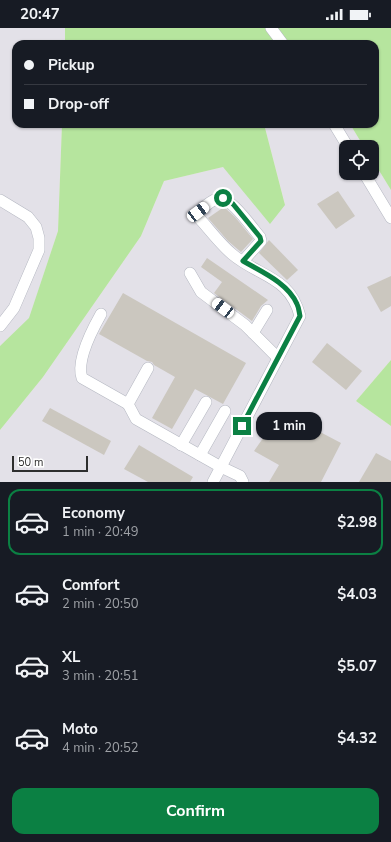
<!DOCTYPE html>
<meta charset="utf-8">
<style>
:root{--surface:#171b24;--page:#20242c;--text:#f1f3f6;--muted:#9ea1a6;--line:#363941;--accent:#0b8043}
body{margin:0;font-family:"Nunito Sans",sans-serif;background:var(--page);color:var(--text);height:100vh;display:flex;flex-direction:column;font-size:15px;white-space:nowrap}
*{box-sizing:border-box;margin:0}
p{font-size:13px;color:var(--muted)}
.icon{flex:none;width:22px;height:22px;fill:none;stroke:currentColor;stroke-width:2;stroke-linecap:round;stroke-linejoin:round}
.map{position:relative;height:454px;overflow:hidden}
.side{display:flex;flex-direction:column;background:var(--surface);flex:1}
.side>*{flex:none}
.guide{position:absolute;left:12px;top:12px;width:367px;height:88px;border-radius:12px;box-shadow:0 1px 3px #0004;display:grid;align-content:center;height:88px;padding:0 12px;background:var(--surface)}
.controls{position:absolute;left:339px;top:112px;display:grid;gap:8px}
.controls a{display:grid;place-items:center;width:40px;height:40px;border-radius:8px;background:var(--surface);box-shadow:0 1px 3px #0004;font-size:20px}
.scale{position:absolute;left:12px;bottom:10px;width:76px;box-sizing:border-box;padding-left:4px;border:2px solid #2e2e2e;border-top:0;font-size:11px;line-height:14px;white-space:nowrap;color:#2e2e2e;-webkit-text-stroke:3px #fff;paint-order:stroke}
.end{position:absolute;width:18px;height:18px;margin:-9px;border:5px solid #0b8043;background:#fff;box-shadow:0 0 0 2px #fff}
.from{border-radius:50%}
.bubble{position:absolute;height:28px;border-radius:12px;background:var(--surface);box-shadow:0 1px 3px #0004;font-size:13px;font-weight:700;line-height:28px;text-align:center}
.car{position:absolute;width:12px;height:24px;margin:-12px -6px;border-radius:5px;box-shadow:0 0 3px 1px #0007;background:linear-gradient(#fff 24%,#345 0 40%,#fff 0 76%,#345 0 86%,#fff 0)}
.guide b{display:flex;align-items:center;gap:14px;height:38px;font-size:15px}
.guide b+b{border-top:1px solid var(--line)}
.guide i{width:10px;height:10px;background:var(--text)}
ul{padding:7px 0 0;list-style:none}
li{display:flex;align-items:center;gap:12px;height:66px;margin:0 8px 6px;padding:0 4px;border:2px solid transparent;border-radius:12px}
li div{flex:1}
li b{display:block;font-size:15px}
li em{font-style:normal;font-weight:700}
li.selected{border-color:var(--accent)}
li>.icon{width:36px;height:36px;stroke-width:1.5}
.action{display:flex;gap:8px;margin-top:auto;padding:8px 12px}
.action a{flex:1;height:46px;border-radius:12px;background:var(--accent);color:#fff;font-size:16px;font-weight:700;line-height:46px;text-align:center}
.status{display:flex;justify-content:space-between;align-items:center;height:28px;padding:0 20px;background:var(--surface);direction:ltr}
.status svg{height:11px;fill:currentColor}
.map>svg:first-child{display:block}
.industrial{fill:#e3e1e8}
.green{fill:#b6e59e}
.building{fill:#cbc7bf}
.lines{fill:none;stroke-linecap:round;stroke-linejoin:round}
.minor-casing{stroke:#b4b7c1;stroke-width:12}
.minor{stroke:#fff;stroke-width:11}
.route{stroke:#0b8043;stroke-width:5}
</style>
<div class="status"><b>20:47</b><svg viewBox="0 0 49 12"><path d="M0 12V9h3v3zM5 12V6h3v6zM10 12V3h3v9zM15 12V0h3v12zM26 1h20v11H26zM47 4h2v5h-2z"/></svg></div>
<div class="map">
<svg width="391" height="454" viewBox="0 0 391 454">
<rect width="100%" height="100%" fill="#efe9e1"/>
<g class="industrial">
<polygon points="0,0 65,0 65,16 16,16 16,96 62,96 58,203 29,291 0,318"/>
<polygon points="264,96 350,96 364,119 346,119 346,145 372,145 372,131 391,162 391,332 356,373 391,398 391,454 0,454 0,402 43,349 141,208 164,153 223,139 285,176"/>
</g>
<g class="green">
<polygon points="65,0 391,0 391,162 372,131 372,119 364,119 350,96 375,96 375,16 65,16"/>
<polygon points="62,96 264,96 285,177 270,196 223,139 164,153 141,208 43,349 0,402 0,318 29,290 58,203"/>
<polygon points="391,332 391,398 356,373"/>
</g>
<g class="building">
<polygon points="338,163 355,188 336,201 317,176"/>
<polygon points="224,179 235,189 253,211 241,224 228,213 208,190"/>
<polygon points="269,212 298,242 287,252 259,225"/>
<polygon points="207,230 268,272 261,278 252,293 214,265 222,254 201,239"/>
<polygon points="391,248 391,278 381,284 367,259"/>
<polygon points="123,265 246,335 223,376 195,361 172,401 152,390 175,349 154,337 152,334 147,333 99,306"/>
<polygon points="327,315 362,343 346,362 312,334"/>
<polygon points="50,380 111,413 104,427 42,393"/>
<polygon points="286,386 341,415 321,454 269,454 279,437 254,423 268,403 274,407"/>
<polygon points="139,417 193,449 190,454 148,454 124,441"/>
<polygon points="376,425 391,433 391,454 359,454"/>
</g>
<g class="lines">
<g class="minor-casing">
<g id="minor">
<polyline points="271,0 283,16"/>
<polyline points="334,96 348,119"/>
<polyline points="364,145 391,190"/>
<polyline points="0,172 28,189 36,199 39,210 39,222 14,280 0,298"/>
<polyline points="190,245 201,264 245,297 278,330"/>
<path d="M101 286C92 302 76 333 82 350L128 376"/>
<polyline points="253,305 267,282"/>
<polyline points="148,340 128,376 136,391 221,439 240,448 243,454"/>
<polyline points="181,417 206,374"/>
<polyline points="200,427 225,383"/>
<path d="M213 454 300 288C290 248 259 249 232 226 220 216 209 201 199 190L198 184C203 180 209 174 216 171 229 165 252 200 260 209L261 213 243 233"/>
</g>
</g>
<use href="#minor" class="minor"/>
</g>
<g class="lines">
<path class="route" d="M223 170 233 176 260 209 261 213 243 233C262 244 288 255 297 276 299 280 299 284 300 288L242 398"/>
</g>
</svg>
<div class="controls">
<a><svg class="icon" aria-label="locate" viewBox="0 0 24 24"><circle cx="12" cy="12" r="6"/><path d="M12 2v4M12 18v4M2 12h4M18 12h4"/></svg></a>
</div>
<div class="scale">50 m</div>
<i class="end from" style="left:223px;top:170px"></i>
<i class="end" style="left:242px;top:398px"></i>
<div class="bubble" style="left:256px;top:384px;width:66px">1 min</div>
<i class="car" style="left:198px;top:184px;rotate:53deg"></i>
<i class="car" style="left:223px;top:280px;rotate:307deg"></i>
<div class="guide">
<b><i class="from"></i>Pickup</b>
<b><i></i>Drop-off</b>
</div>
</div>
<section class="side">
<ul>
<li class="selected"><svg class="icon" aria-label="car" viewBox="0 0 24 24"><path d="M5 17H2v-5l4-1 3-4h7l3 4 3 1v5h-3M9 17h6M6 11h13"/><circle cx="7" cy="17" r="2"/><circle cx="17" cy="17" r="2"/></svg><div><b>Economy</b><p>1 min · 20:49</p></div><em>$2.98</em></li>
<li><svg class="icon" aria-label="car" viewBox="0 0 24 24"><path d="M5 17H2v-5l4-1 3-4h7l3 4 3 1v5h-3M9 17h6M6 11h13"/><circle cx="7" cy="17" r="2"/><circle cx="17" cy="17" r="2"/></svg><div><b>Comfort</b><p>2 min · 20:50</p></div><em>$4.03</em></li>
<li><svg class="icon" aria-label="car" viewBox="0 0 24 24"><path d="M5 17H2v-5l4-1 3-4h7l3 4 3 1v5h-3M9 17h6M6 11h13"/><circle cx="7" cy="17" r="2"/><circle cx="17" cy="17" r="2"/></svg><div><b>XL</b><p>3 min · 20:51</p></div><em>$5.07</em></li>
<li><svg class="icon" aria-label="car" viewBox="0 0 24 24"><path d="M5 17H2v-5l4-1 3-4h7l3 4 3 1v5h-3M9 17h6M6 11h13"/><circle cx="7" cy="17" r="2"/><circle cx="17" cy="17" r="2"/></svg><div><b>Moto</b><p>4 min · 20:52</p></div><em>$4.32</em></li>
</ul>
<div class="action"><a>Confirm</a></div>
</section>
